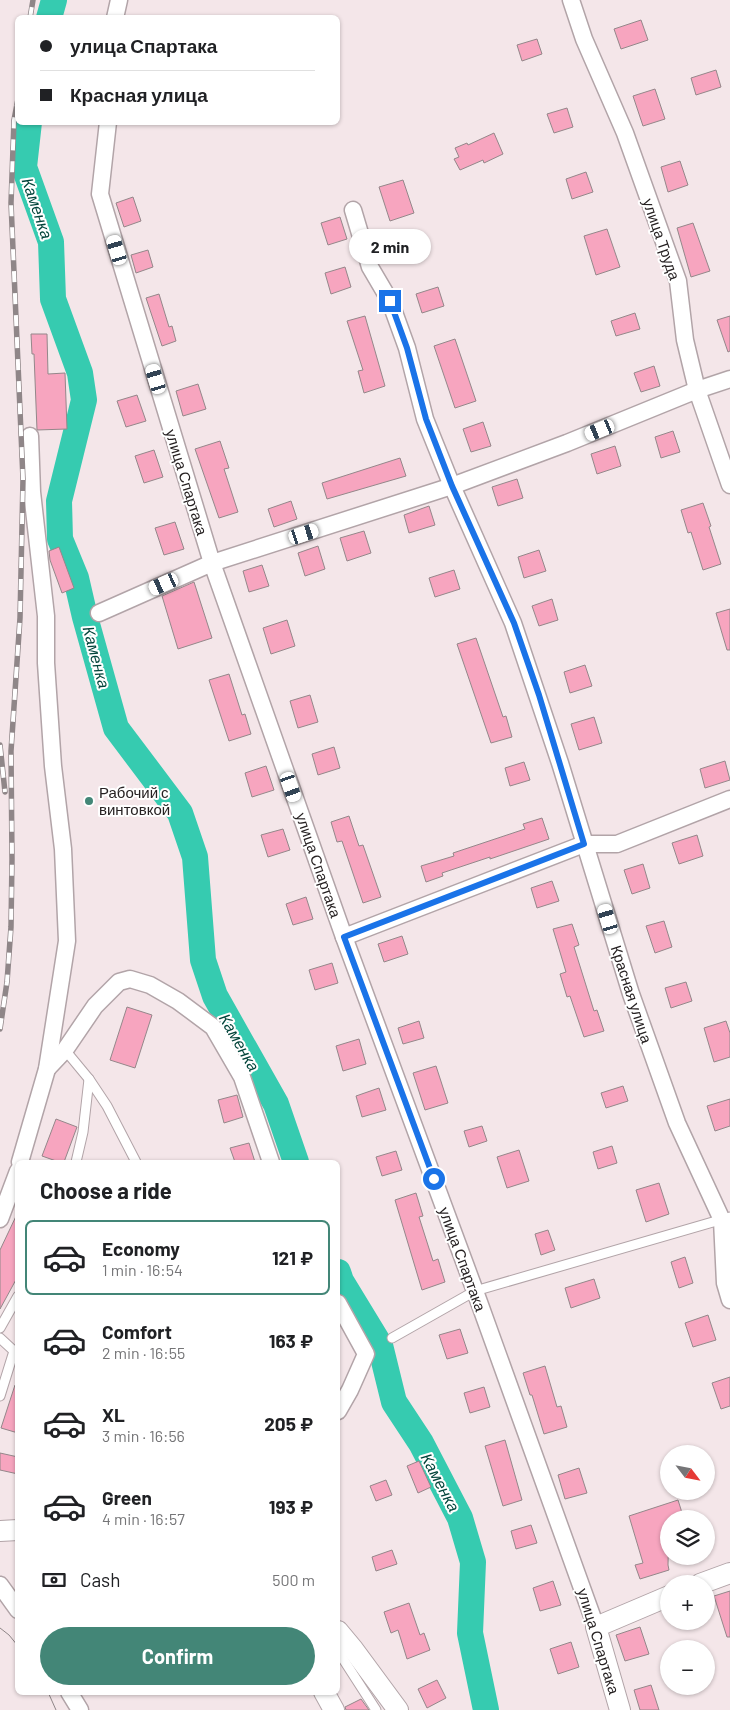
<!DOCTYPE html>
<meta charset="utf-8">
<style>
:root{--surface:#fff;--page:#f2f2f2;--text:#202124;--muted:#757577;--line:#e0e0e0;--accent:#438677}
body{margin:0;font-family:Barlow,sans-serif;background:var(--page);color:var(--text);height:100vh;display:flex;flex-direction:column;font-size:19px;white-space:nowrap}
*{box-sizing:border-box;margin:0}
p{font-size:16px;color:var(--muted)}
.icon{flex:none;width:28px;height:28px;fill:none;stroke:currentColor;stroke-width:2;stroke-linecap:round;stroke-linejoin:round}
.map{position:relative;flex:1;overflow:hidden}
.drawer{position:absolute;left:15px;top:1160px;width:325px;height:535px;display:flex;flex-direction:column;background:var(--surface);border-radius:8px;box-shadow:0 1px 4px #0004}
.drawer>*{flex:none}
.hud{position:absolute;left:15px;top:15px;width:325px;height:110px;border-radius:8px;box-shadow:0 1px 4px #0004;display:grid;align-content:center;height:110px;padding:0 25px;background:var(--surface)}
.needle{width:32px;rotate:122deg}
.tools{position:absolute;left:660px;top:1445px;display:grid;gap:10px}
.tools a{display:grid;place-items:center;width:55px;height:55px;border-radius:50%;background:var(--surface);box-shadow:0 1px 4px #0004;font-size:25px}
.end{position:absolute;width:22px;height:22px;margin:-11px;border:6px solid #1a73e8;background:#fff;box-shadow:0 0 0 2px #fff}
.from{border-radius:50%}
.bubble{position:absolute;height:35px;border-radius:18px;background:var(--surface);box-shadow:0 1px 4px #0004;font-size:16px;font-weight:700;line-height:35px;text-align:center}
.car{position:absolute;width:15px;height:30px;margin:-15px -8px;border-radius:6px;box-shadow:0 0 4px 1px #0007;background:linear-gradient(#fff 24%,#345 0 40%,#fff 0 76%,#345 0 86%,#fff 0)}
.hud b{display:flex;align-items:center;gap:18px;height:48px;font-size:19px}
.hud b+b{border-top:1px solid var(--line)}
.hud i{width:12px;height:12px;background:var(--text)}
ul{padding:0;list-style:none}
li{display:flex;align-items:center;gap:15px;height:75px;margin:0 10px 8px;padding:0 15px;border:2px solid transparent;border-radius:8px}
li div{flex:1}
li b{display:block;font-size:19px}
li em{font-style:normal;font-weight:700}
li.active{border-color:var(--accent)}
li>.icon{width:45px;height:45px;stroke-width:1.5}
h2{padding:0 25px;font-size:22px;line-height:60px}
.pay{display:flex;align-items:center;gap:12px;height:55px;padding:0 25px;font-size:19px}
.pay p{margin-inline-start:auto}
.action{display:flex;gap:10px;margin-top:auto;padding:10px 25px}
.action a{flex:1;height:58px;border-radius:30px;background:var(--accent);color:#fff;font-size:20px;font-weight:700;line-height:58px;text-align:center}
.map>svg:first-child{display:block}
.lines{fill:none;stroke-linecap:round;stroke-linejoin:round}
.river{stroke:#36cbb0;stroke-width:26}
.building{fill:#f7a5bf;stroke:#94878a}
.service-casing{stroke:#b2a4a8;stroke-width:11}
.minor-casing{stroke:#b2a4a8;stroke-width:19}
.tertiary-casing{stroke:#b2a4a8;stroke-width:22}
.service{stroke:#fff;stroke-width:9}
.minor{stroke:#fff;stroke-width:16}
.tertiary{stroke:#fff;stroke-width:20}
.tram{stroke:#8f8688;stroke-width:1}
.rail-casing{stroke:#8f8688;stroke-width:5.5}
.rail{stroke:#fff;stroke-width:4;stroke-dasharray:11;stroke-linecap:butt}
.route{stroke:#1a73e8;stroke-width:6}
.poi-dot{fill:#438677;stroke:#fff;stroke-width:2}
.labels{text-anchor:middle;dominant-baseline:central;stroke-width:4;stroke-linejoin:round;paint-order:stroke}
.street-label{font-size:15px;fill:#262122;stroke:#fff}
.poi-label{font-size:15px;fill:#262122;stroke:#fff;text-anchor:start}
.water-label{font-size:16px;font-style:italic;fill:#02443a;stroke:#fff}
</style>
<div class="map">
<svg width="730" height="1710" viewBox="0 0 730 1710">
<rect width="100%" height="100%" fill="#f4e6e9"/>
<g class="lines">
<g class="river">
<polyline points="49,18 54,0"/>
<polyline points="29,122 24,167 51,242 53,299 80,373 84,400 59,501 60,539 76,578 85,617 116,728 180,813 195,857 203,960 215,996 276,1104 296,1162"/>
<polyline points="338,1272 341,1281 380,1345 394,1402 421,1443 460,1518 473,1562 470,1633 486,1710"/>
</g>
</g>
<g class="building">
<polygon points="641,20 648,40 621,49 614,29"/>
<polygon points="537,39 542,54 522,61 517,45"/>
<polygon points="716,70 721,87 696,95 691,78"/>
<polygon points="655,89 665,119 643,126 633,96"/>
<polygon points="567,108 573,127 554,133 547,114"/>
<polygon points="494,133 503,154 484,163 483,160 460,170 454,159 459,157 455,148 467,143 468,145"/>
<polygon points="680,161 688,185 668,192 661,167"/>
<polygon points="586,172 593,192 572,199 566,179"/>
<polygon points="403,180 414,213 390,221 379,187"/>
<polygon points="133,197 141,221 124,227 116,203"/>
<polygon points="340,217 347,239 328,245 321,223"/>
<polygon points="693,223 710,271 691,277 677,228"/>
<polygon points="607,229 620,267 596,275 584,236"/>
<polygon points="148,250 153,267 136,273 131,255"/>
<polygon points="345,267 351,287 331,294 325,273"/>
<polygon points="438,287 444,306 422,313 416,294"/>
<polygon points="159,294 169,327 172,326 176,341 162,346 146,298"/>
<polygon points="635,313 640,329 616,336 611,321"/>
<polygon points="365,316 385,386 364,393 358,371 363,370 347,321"/>
<polygon points="730,316 730,351 728,352 717,320"/>
<polygon points="31,334 47,334 48,374 65,373 67,429 37,430 34,354 32,354"/>
<polygon points="455,339 476,401 455,408 434,346"/>
<polygon points="654,366 660,386 641,392 634,373"/>
<polygon points="198,384 206,409 183,416 176,391"/>
<polygon points="137,395 146,421 126,427 117,401"/>
<polygon points="483,422 491,446 471,452 463,429"/>
<polygon points="673,431 680,452 661,458 655,437"/>
<polygon points="220,441 229,468 224,469 238,512 219,518 195,449"/>
<polygon points="615,446 621,466 597,474 591,454"/>
<polygon points="154,450 163,477 144,483 135,456"/>
<polygon points="400,458 406,476 327,499 322,483"/>
<polygon points="517,479 523,498 498,506 492,487"/>
<polygon points="291,501 297,519 274,527 268,509"/>
<polygon points="703,503 711,526 709,527 721,564 703,570 691,532 688,533 681,510"/>
<polygon points="429,506 435,525 409,533 404,515"/>
<polygon points="175,522 184,549 164,555 155,528"/>
<polygon points="364,531 371,553 347,561 340,538"/>
<polygon points="318,546 325,569 305,576 298,553"/>
<polygon points="59,547 74,588 62,593 50,560 49,551"/>
<polygon points="539,550 546,571 524,578 518,557"/>
<polygon points="262,565 269,586 249,592 243,571"/>
<polygon points="454,570 460,589 435,597 429,578"/>
<polygon points="194,582 212,638 178,649 162,596"/>
<polygon points="552,599 558,620 539,626 532,606"/>
<polygon points="730,609 730,650 727,650 716,613"/>
<polygon points="287,620 295,646 271,654 263,628"/>
<polygon points="476,638 503,717 506,716 512,737 491,743 457,644"/>
<polygon points="585,665 592,686 570,693 564,672"/>
<polygon points="229,674 242,715 245,714 251,734 229,741 209,680"/>
<polygon points="310,695 318,722 298,728 290,701"/>
<polygon points="594,717 602,743 579,750 571,724"/>
<polygon points="334,747 340,768 318,775 312,754"/>
<polygon points="725,761 730,780 705,788 700,769"/>
<polygon points="524,762 530,780 510,786 505,768"/>
<polygon points="266,766 274,790 252,797 245,773"/>
<polygon points="349,816 359,846 363,845 381,897 363,903 342,841 337,842 331,822"/>
<polygon points="542,818 549,839 490,859 490,857 442,873 443,876 426,882 421,866 454,856 453,853 525,829 523,824"/>
<polygon points="283,829 290,850 268,857 261,835"/>
<polygon points="697,835 703,856 679,864 672,843"/>
<polygon points="643,864 650,888 632,894 624,870"/>
<polygon points="552,881 559,901 537,908 531,888"/>
<polygon points="306,897 313,919 293,925 286,904"/>
<polygon points="664,921 672,947 655,953 646,926"/>
<polygon points="572,924 579,945 574,947 594,1011 597,1010 604,1031 584,1037 570,996 567,997 560,974 566,972 553,929"/>
<polygon points="402,936 408,954 384,962 378,944"/>
<polygon points="332,963 338,983 315,990 309,970"/>
<polygon points="686,982 692,1001 671,1008 665,988"/>
<polygon points="127,1007 152,1015 135,1068 110,1060"/>
<polygon points="419,1021 424,1038 403,1044 398,1028"/>
<polygon points="726,1021 730,1033 730,1057 714,1062 704,1028"/>
<polygon points="359,1039 366,1064 343,1071 336,1046"/>
<polygon points="436,1066 448,1103 425,1110 413,1073"/>
<polygon points="623,1086 628,1101 606,1108 601,1093"/>
<polygon points="379,1088 386,1110 362,1117 356,1096"/>
<polygon points="237,1095 243,1117 224,1123 218,1100"/>
<polygon points="730,1099 730,1126 715,1131 707,1106"/>
<polygon points="56,1119 77,1127 64,1162 59,1162 42,1156"/>
<polygon points="482,1126 487,1141 469,1147 464,1131"/>
<polygon points="249,1143 255,1162 235,1162 230,1148"/>
<polygon points="612,1146 617,1163 598,1169 593,1152"/>
<polygon points="519,1150 529,1181 507,1188 497,1157"/>
<polygon points="396,1151 402,1170 382,1176 376,1157"/>
<polygon points="659,1183 669,1214 646,1222 636,1190"/>
<polygon points="416,1193 423,1216 419,1217 433,1261 438,1259 445,1282 422,1290 395,1200"/>
<polygon points="18,1212 18,1276 0,1309 0,1250"/>
<polygon points="548,1230 555,1250 541,1255 535,1234"/>
<polygon points="685,1257 693,1283 679,1288 671,1262"/>
<polygon points="594,1279 600,1298 571,1308 565,1288"/>
<polygon points="708,1315 716,1340 693,1347 685,1323"/>
<polygon points="460,1329 468,1353 447,1359 439,1335"/>
<polygon points="545,1366 557,1407 561,1406 567,1427 544,1434 532,1395 530,1395 523,1373"/>
<polygon points="730,1377 730,1406 721,1409 712,1383"/>
<polygon points="15,1385 18,1385 18,1433 1,1428"/>
<polygon points="484,1387 490,1407 470,1413 464,1393"/>
<polygon points="505,1440 522,1500 503,1506 485,1446"/>
<polygon points="0,1453 18,1457 18,1474 0,1470"/>
<polygon points="419,1461 431,1487 418,1493 407,1466"/>
<polygon points="579,1468 587,1493 565,1499 558,1475"/>
<polygon points="386,1480 392,1495 376,1501 370,1486"/>
<polygon points="678,1500 684,1519 669,1519 668,1565 669,1570 640,1579 635,1565 643,1563 629,1516"/>
<polygon points="531,1525 537,1543 516,1549 511,1531"/>
<polygon points="392,1550 397,1564 376,1571 372,1557"/>
<polygon points="553,1581 561,1605 540,1611 533,1588"/>
<polygon points="730,1591 730,1637 727,1637 714,1596"/>
<polygon points="409,1603 420,1635 424,1633 430,1650 407,1659 398,1630 391,1633 384,1612"/>
<polygon points="640,1627 649,1654 625,1661 616,1635"/>
<polygon points="571,1642 579,1667 558,1674 550,1649"/>
<polygon points="437,1680 446,1698 427,1708 418,1689"/>
<polygon points="651,1685 659,1710 640,1710 634,1690"/>
<polygon points="361,1699 369,1710 346,1710 345,1707"/>
</g>
<g class="lines">
<g class="service-casing">
<g id="service">
<polyline points="65,1050 89,1079 107,1106 136,1162"/>
<polyline points="76,1162 83,1132 89,1079"/>
<polyline points="0,1328 18,1296"/>
<polyline points="0,1338 14,1351 0,1396"/>
<polyline points="392,1338 475,1291 730,1217"/>
<polyline points="338,1651 376,1710"/>
</g>
</g>
<g class="minor-casing">
<g id="minor">
<polyline points="571,0 584,39 625,133 678,281 685,340 697,390 730,485"/>
<polyline points="115,18 119,0"/>
<polyline points="108,122 100,194 212,563 344,937 475,1291 596,1627"/>
<polyline points="353,210 370,267 390,301 407,348 425,419 452,486 513,623 560,763 631,994 677,1123 722,1220 725,1283 730,1300"/>
<polyline points="99,613 212,563 452,486 567,443 697,390 730,379"/>
<polyline points="344,937 584,844 617,844 730,799"/>
<polyline points="47,1069 65,1050 95,1006 119,982 130,979 150,985 178,1001 213,1027 242,1077 271,1162"/>
<polyline points="20,1162 47,1069 67,941 63,849 53,766 46,663 46,616 32,492 30,436"/>
<polyline points="0,1219 18,1171"/>
<polyline points="338,1303 366,1354 350,1390 338,1411"/>
<polyline points="0,1585 18,1610"/>
<polyline points="69,1692 80,1710"/>
</g>
</g>
<g class="tertiary-casing">
<g id="tertiary">
<polyline points="0,1531 18,1530"/>
<polyline points="700,1584 730,1573"/>
<polyline points="338,1631 353,1649 398,1710"/>
<polyline points="324,1692 334,1710"/>
<polyline points="620,1710 596,1627 669,1596"/>
</g>
</g>
<use href="#service" class="service"/>
<use href="#minor" class="minor"/>
<use href="#tertiary" class="tertiary"/>
<g class="tram">
<polyline points="0,1628 9,1635 18,1646"/>
<polyline points="48,1692 56,1710"/>
</g>
<g class="rail-casing">
<g id="rail">
<polyline points="30,18 33,0"/>
<polyline points="0,745 5,792"/>
<polyline points="0,1029 7,982 11,927 12,859 11,751 20,618 23,479 11,203 14,120 18,99"/>
</g>
</g>
<use href="#rail" class="rail"/>
</g>
<g class="lines">
<polyline class="route" points="390,301 407,348 426,419 452,486 514,623 539,695 584,844 344,937 434,1179"/>
</g>
<circle class="poi-dot" cx="89" cy="801" r="5"/>
<g class="labels">
<g class="street-label">
<text transform="translate(662 239) rotate(71)">улица Труда</text>
<text transform="translate(187 482) rotate(73)">улица Спартака</text>
<text transform="translate(319 865) rotate(71)">улица Спартака</text>
<text transform="translate(632 994) rotate(72)">Красная улица</text>
<text transform="translate(463 1259) rotate(70)">улица Спартака</text>
<text transform="translate(599 1641) rotate(73)">улица Спартака</text>
</g>
<g class="poi-label">
<text x="99" y="792">Рабочий с<tspan x="99" dy="17">винтовкой</tspan></text>
</g>
<g class="water-label">
<text transform="translate(38 208) rotate(71)">Каменка</text>
<text transform="translate(97 657) rotate(75)">Каменка</text>
<text transform="translate(240 1042) rotate(60)">Каменка</text>
<text transform="translate(441 1482) rotate(62)">Каменка</text>
</g>
</g>
</svg>
<div class="tools">
<a><svg class="needle" viewBox="-14 -14 28 28"><path d="M0-13l5 13h-10z" fill="#e53935"/><path d="M0 13l5-13h-10z" fill="#757577"/></svg></a>
<a><svg class="icon" aria-label="layers" viewBox="0 0 24 24"><path d="M12 4l9 5-9 5-9-5zM3 14l9 5 9-5"/></svg></a>
<a>+</a>
<a>−</a>
</div>
<i class="end from" style="left:434px;top:1179px"></i>
<i class="end" style="left:390px;top:301px"></i>
<div class="bubble" style="left:349px;top:229px;width:82px">2 min</div>
<i class="car" style="left:117px;top:250px;rotate:343deg"></i>
<i class="car" style="left:156px;top:379px;rotate:343deg"></i>
<i class="car" style="left:600px;top:430px;rotate:248deg"></i>
<i class="car" style="left:304px;top:534px;rotate:72deg"></i>
<i class="car" style="left:164px;top:584px;rotate:246deg"></i>
<i class="car" style="left:291px;top:787px;rotate:161deg"></i>
<i class="car" style="left:608px;top:919px;rotate:343deg"></i>
<div class="hud">
<b><i class="from"></i>улица Спартака</b>
<b><i></i>Красная улица</b>
</div>
<section class="drawer">
<h2>Choose a ride</h2>
<ul>
<li class="active"><svg class="icon" aria-label="car" viewBox="0 0 24 24"><path d="M5 17H2v-5l4-1 3-4h7l3 4 3 1v5h-3M9 17h6M6 11h13"/><circle cx="7" cy="17" r="2"/><circle cx="17" cy="17" r="2"/></svg><div><b>Economy</b><p>1 min · 16:54</p></div><em>121 ₽</em></li>
<li><svg class="icon" aria-label="car" viewBox="0 0 24 24"><path d="M5 17H2v-5l4-1 3-4h7l3 4 3 1v5h-3M9 17h6M6 11h13"/><circle cx="7" cy="17" r="2"/><circle cx="17" cy="17" r="2"/></svg><div><b>Comfort</b><p>2 min · 16:55</p></div><em>163 ₽</em></li>
<li><svg class="icon" aria-label="car" viewBox="0 0 24 24"><path d="M5 17H2v-5l4-1 3-4h7l3 4 3 1v5h-3M9 17h6M6 11h13"/><circle cx="7" cy="17" r="2"/><circle cx="17" cy="17" r="2"/></svg><div><b>XL</b><p>3 min · 16:56</p></div><em>205 ₽</em></li>
<li><svg class="icon" aria-label="car" viewBox="0 0 24 24"><path d="M5 17H2v-5l4-1 3-4h7l3 4 3 1v5h-3M9 17h6M6 11h13"/><circle cx="7" cy="17" r="2"/><circle cx="17" cy="17" r="2"/></svg><div><b>Green</b><p>4 min · 16:57</p></div><em>193 ₽</em></li>
</ul>
<div class="pay"><svg class="icon" aria-label="cash" viewBox="0 0 24 24"><path d="M3 7h18v10H3z"/><circle cx="12" cy="12" r="2"/></svg>Cash<p>500 m</p></div>
<div class="action"><a>Confirm</a></div>
</section>
</div>
